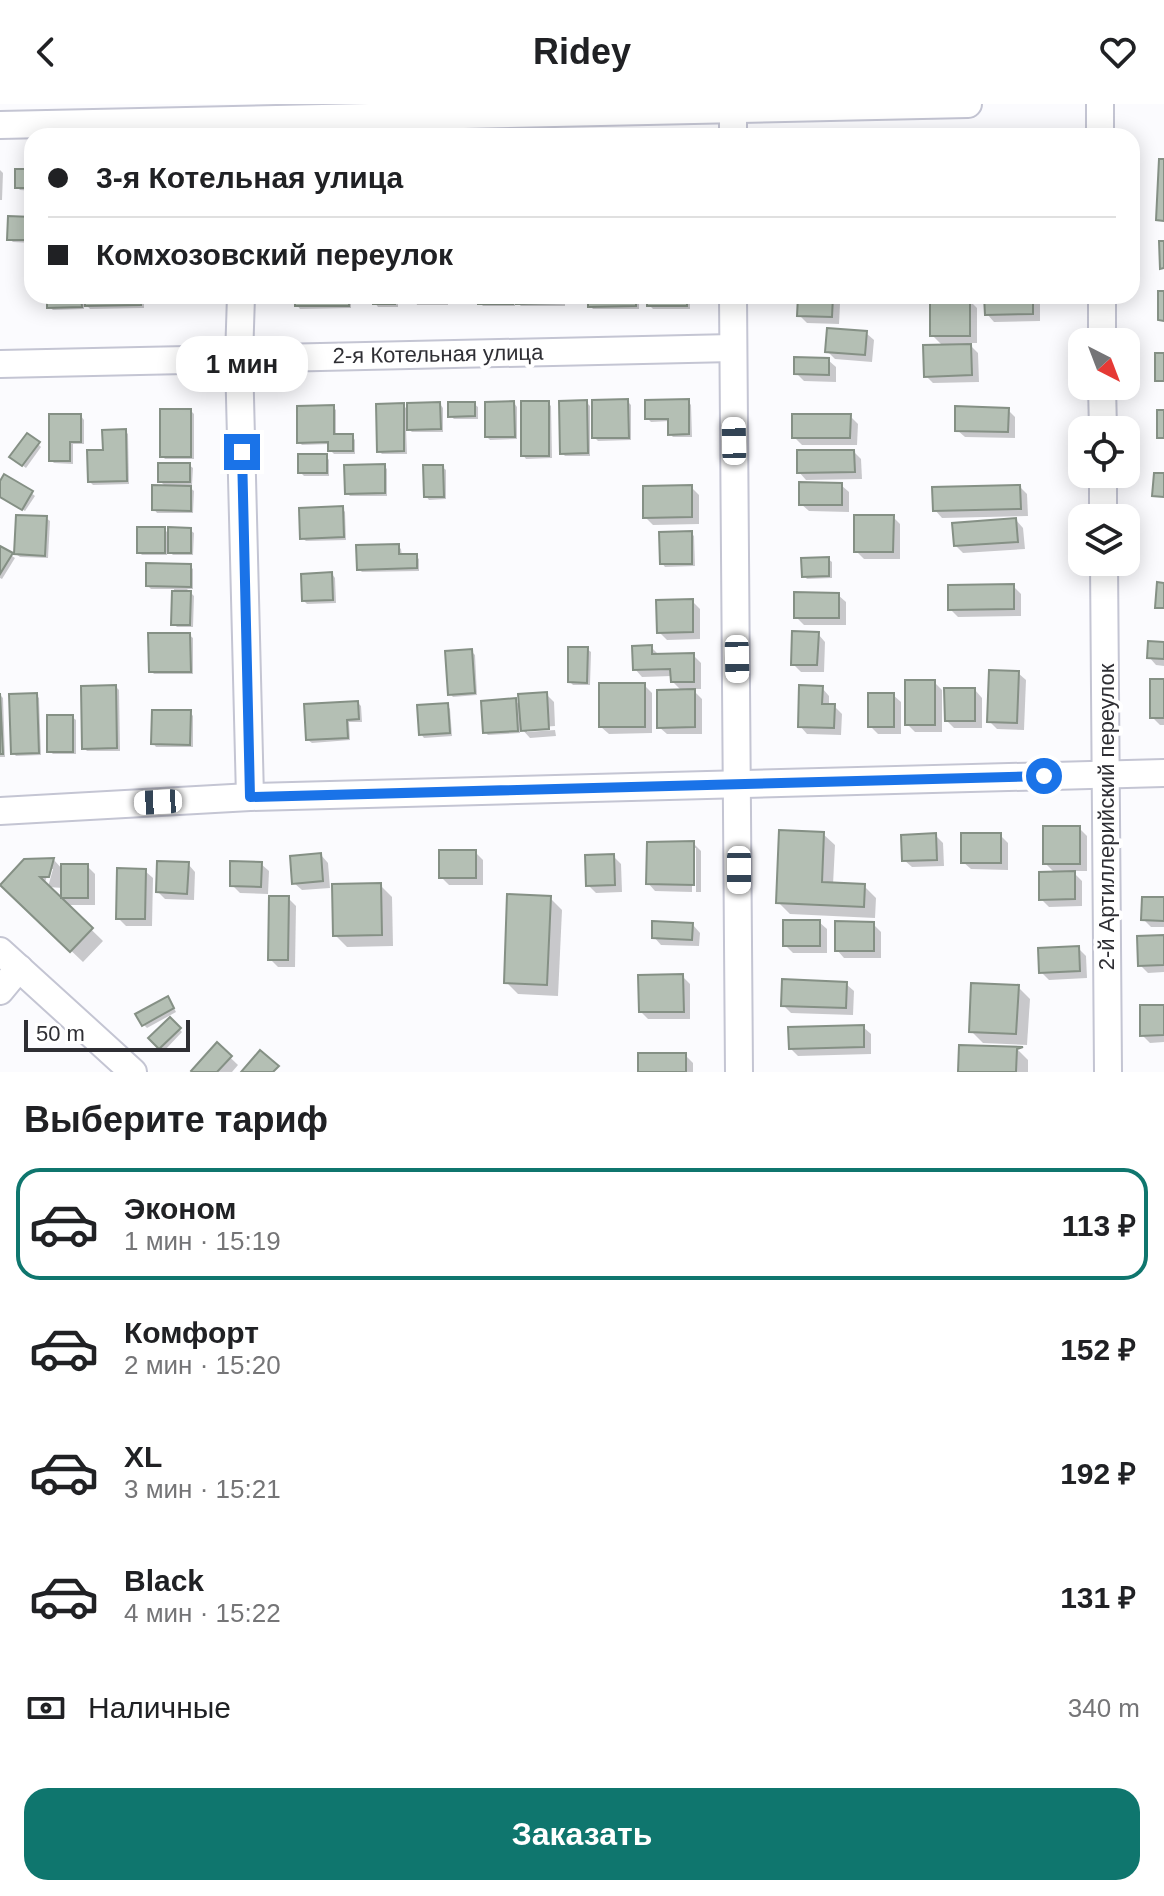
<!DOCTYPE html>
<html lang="ru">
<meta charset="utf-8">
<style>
:root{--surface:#fff;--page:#f2f2f2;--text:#202124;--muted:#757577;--line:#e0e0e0;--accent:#0f766e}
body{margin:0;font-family:Helvetica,sans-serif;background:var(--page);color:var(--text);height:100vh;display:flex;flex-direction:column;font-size:30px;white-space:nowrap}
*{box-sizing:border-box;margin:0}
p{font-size:26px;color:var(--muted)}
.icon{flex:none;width:44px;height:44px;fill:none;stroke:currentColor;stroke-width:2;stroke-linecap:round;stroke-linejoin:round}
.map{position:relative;height:968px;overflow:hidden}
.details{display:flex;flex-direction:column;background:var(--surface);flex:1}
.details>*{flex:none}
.banner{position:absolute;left:24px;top:24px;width:1116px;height:176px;border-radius:24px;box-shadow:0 4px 20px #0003;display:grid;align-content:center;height:176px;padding:0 24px;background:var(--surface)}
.needle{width:52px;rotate:138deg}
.fabs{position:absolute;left:1068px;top:224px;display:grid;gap:16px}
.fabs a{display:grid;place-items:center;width:72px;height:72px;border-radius:16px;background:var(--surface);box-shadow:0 4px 20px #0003;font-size:40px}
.scale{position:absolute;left:24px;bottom:20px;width:166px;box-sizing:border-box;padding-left:8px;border:4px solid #2f2f34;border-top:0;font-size:22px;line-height:28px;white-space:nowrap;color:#2f2f34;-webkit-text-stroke:6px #fff;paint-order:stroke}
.end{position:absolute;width:36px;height:36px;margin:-18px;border:10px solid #1a73e8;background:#fff;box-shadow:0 0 0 4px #fff}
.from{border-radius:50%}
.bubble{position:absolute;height:56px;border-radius:24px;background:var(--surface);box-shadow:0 4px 20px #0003;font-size:26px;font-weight:700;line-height:56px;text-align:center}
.car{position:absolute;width:24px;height:48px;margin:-24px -12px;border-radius:10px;box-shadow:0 0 6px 2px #0007;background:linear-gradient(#fff 24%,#345 0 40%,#fff 0 76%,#345 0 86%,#fff 0)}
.banner b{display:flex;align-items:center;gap:28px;height:76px;font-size:30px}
.banner b+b{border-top:2px solid var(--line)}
.banner i{width:20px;height:20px;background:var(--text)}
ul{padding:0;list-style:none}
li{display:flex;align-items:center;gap:24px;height:112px;margin:0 16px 12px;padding:0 8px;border:4px solid transparent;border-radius:24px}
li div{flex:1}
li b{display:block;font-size:30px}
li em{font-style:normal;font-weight:700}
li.selected{border-color:var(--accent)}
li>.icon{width:72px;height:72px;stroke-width:1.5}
h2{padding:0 24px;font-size:36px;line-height:96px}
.pay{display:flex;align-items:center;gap:20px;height:88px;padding:0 24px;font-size:30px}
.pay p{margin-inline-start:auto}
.action{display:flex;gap:16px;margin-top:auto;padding:16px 24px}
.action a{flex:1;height:92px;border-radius:24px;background:var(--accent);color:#fff;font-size:32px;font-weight:700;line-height:92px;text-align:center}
header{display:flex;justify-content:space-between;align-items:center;height:104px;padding:0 24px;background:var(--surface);font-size:36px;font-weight:700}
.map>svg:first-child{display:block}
.shadow{fill:#0003;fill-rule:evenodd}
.building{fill:#b4bfb4;stroke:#859085;stroke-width:2}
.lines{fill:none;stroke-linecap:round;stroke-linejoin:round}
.minor-casing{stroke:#c4c5d3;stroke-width:30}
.minor{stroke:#fff;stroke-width:26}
.route{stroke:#1a73e8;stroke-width:10}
.labels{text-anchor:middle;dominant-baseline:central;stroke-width:8;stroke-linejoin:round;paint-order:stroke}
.street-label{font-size:22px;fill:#2f2f34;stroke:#fff}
</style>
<header><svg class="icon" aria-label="back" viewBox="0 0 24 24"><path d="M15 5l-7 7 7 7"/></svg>Ridey<svg class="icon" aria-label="heart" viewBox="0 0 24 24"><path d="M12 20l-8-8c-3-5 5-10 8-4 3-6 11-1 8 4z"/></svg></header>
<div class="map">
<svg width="1164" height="968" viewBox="0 0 1164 968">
<rect width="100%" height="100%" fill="#fbfbfe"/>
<g class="shadow">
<polygon points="0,66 3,69 2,96 0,96"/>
<polygon points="32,67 32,87 20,86 17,83"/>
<polygon points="32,115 32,139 13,138 9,135"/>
<polygon points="49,192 139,192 144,197 144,204 90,205 84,198 84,205 53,206 49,203"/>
<polygon points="297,192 351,192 351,204 300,205 297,201"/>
<polygon points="375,192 398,192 398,203 378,203 375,199"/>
<polygon points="414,192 448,192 448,201 417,201"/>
<polygon points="480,192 565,192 565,202 521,202 515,197 515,202 483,202 480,199"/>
<polygon points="590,192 639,192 639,205 593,205 590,202"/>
<polygon points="649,192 690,192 690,205 653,205 649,201"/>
<polygon points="800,192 832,193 840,200 839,220 807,219 799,211"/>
<polygon points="986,192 1037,192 1040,194 1040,217 994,218 987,210"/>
<polygon points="969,196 977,204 977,239 968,239 978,249 979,278 933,279 926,272 943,242 932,231"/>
<polygon points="866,229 874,236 872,258 835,255 827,247"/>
<polygon points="828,256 836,263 836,278 804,277 796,269"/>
<polygon points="627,297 631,301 631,336 598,337 594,333"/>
<polygon points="688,297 691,301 692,333 673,333 670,330 670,317 651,318 647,314"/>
<polygon points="586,298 590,302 590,352 565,352 562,349"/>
<polygon points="514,299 517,303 517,335 490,336 487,333"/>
<polygon points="548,299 551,302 552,354 526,355 523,351"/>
<polygon points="440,300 443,304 443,328 412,328 406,323 407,350 382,350 379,347 403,301 409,307"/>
<polygon points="474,300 478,303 478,315 454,315 450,312"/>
<polygon points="333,303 336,306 336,332 352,332 355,336 355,350 334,350 330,346 330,340 302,341 299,338"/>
<polygon points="1008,306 1015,313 1015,334 965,333 957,326"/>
<polygon points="191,307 194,310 194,355 165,355 162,352"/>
<polygon points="81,312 84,316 84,340 73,340 73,360 54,359 51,356"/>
<polygon points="850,312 858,320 857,341 802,341 794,333"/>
<polygon points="125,327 128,330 129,380 93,381 90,378 105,348"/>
<polygon points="38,340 41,343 26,364 15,356"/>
<polygon points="854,348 861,355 862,375 806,376 799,368"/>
<polygon points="326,352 329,356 329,372 304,372 300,368"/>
<polygon points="189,361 193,364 192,381 187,381 194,387 193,409 157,409 154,405 167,384 160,377"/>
<polygon points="384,362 387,365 387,392 350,392 347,389"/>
<polygon points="442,363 446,366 446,395 429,396 426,392"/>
<polygon points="0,380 31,389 35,392 25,407 0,392"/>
<polygon points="841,381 849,388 849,408 809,407 801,400"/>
<polygon points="691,383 699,391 699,420 653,421 645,413"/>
<polygon points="1020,383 1027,390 1028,412 942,414 935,406"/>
<polygon points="342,404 345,408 346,436 306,437 302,434"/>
<polygon points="893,413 900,420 900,455 864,455 856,447"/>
<polygon points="46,414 50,417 48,454 20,453 16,450"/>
<polygon points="1016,416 1023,424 1025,445 963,449 956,442"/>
<polygon points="164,425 170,431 190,426 194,429 193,451 173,451 167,446 167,451 142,451 139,448"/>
<polygon points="691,429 694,432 695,462 665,463 662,459"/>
<polygon points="398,442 401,445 402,452 416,452 419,455 419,467 362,468 359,465"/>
<polygon points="0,444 15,454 2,475 0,474"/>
<polygon points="828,455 832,458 832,474 807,475 804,472"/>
<polygon points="190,462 193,465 193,485 187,485 194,492 193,523 177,523 174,520 174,485 151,485 148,482"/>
<polygon points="332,470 335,474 336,499 307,500 304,497"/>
<polygon points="1013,482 1021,490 1021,512 958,513 950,505"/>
<polygon points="838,491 846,498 846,521 804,521 796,513"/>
<polygon points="692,497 700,505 700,535 667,536 659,528"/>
<polygon points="818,530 825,538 824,568 801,568 793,560"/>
<polygon points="189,531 193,534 193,570 154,570 151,567"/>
<polygon points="1164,540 1164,562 1156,561 1149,553"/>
<polygon points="651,543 660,552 693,551 701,559 701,585 692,585 702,595 702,630 667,630 659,623 683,588 672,577 672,572 642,573 635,565"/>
<polygon points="587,545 591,548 590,581 573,581 570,578"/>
<polygon points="471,547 475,551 477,591 453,593 450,590"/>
<polygon points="1018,569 1026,576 1024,626 997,625 989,617"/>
<polygon points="1164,577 1164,621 1160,621 1152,613"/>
<polygon points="934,578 942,586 942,628 915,628 907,620"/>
<polygon points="644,581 652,589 652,629 609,630 601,623"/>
<polygon points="116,583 119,586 120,647 87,647 84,644"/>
<polygon points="822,584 829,592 829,602 834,602 842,610 841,631 807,630 800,622"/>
<polygon points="975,586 982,594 982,624 954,624 947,617"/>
<polygon points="546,590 554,598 555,622 527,624 527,628 555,626 556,632 530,634 520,623 520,629 488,631 485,628 515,596 521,603"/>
<polygon points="0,591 3,594 5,653 0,653"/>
<polygon points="36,591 39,594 41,651 16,652 13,649"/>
<polygon points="893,591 901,598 901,630 878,630 870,622"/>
<polygon points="358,599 361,602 362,618 349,618 350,636 312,639 308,636"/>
<polygon points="447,601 450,605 452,632 424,634 421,630"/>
<polygon points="190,608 193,612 193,643 156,643 153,639"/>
<polygon points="72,613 76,616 76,650 53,650 49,647"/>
<polygon points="1079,724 1087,732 1087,767 1072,767 1082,777 1082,802 1049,803 1041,795 1055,769 1045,759"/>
<polygon points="823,730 835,741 833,781 864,782 876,794 875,814 790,810 778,798"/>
<polygon points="935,731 943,739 944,762 912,763 904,756"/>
<polygon points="1000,731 1008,739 1008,766 971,765 963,758"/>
<polygon points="693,739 701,747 701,788 696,788 696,744 692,744 692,788 655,787 648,779"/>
<polygon points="475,748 483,756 483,781 449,781 441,773"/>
<polygon points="321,751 328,759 330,784 302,786 294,779"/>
<polygon points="613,752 621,760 622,788 596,789 588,781"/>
<path d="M54 756 63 766 87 762 95 770V801H66L103 837 83 858 2 781 25 757ZM49 765H53L48 783 44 782ZM48 783 63 784V798Z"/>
<polygon points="188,760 195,768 194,796 165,795 158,788"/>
<polygon points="261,760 269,767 268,790 240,789 232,781"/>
<polygon points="145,767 153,774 152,822 126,822 118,814"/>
<polygon points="380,781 392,793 393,842 347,843 335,831"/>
<polygon points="288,794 296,802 295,863 278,863 270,855"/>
<polygon points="550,794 562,806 558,892 518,890 506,878"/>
<polygon points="1164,795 1164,823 1151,823 1143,815"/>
<polygon points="819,818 827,825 827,849 793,849 785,841"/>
<polygon points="873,820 881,828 881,854 844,854 837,846"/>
<polygon points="693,821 700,829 699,842 661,841 654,833"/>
<polygon points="1164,833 1164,868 1148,869 1140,861"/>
<polygon points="1078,844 1086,852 1087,874 1049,876 1041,868"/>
<polygon points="682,872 690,880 690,915 648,915 641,908"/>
<polygon points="846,880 854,887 853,911 791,909 783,901"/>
<polygon points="1018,883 1030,895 1027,941 983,939 971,927"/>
<polygon points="171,898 176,908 147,924 144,921 138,911"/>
<polygon points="1164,903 1164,938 1150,939 1142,931"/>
<polygon points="170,916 182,928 164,947 151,934"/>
<polygon points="863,923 871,930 871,950 798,952 791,945"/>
<polygon points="217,941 238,961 232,968 195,968"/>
<polygon points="1016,944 1028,956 1028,968 960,968"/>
<polygon points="685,951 693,959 693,968 640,968"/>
</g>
<g class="building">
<polygon points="1159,55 1164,55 1164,117 1156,116"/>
<rect x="15" y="65" width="17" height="19"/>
<polygon points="8,112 32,113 32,136 7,136"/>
<polygon points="1159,137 1164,137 1164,164 1160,165"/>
<polygon points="1158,187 1164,187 1164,217 1158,216"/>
<polygon points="47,192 81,192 82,203 47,204"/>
<polygon points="85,192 141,192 141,201 85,202"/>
<rect x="295" y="192" width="54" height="10"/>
<rect x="373" y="192" width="22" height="8"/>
<polygon points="412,192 446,192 446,198 412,199"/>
<rect x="478" y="192" width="35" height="8"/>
<polygon points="516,192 562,192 562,199 516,200"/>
<polygon points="588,192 636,192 636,202 588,203"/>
<rect x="647" y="192" width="40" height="10"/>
<polygon points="798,192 833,192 832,213 797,212"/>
<polygon points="984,192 1033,192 1033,210 985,211"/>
<rect x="930" y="194" width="40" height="38"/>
<polygon points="827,224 867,227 865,251 825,248"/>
<polygon points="971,240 972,271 924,273 923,241"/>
<rect x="1155" y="249" width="9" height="28"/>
<polygon points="794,253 829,254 829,271 794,270"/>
<polygon points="628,295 629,334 592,334 592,296"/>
<polygon points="689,295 689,330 668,331 668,315 645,315 645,296"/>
<polygon points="587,296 588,349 560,350 559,297"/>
<polygon points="514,297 515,333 485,333 485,298"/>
<rect x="521" y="297" width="28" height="55"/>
<polygon points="440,298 441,325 407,326 407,299"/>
<polygon points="448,298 475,298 475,312 448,313"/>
<polygon points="404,299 404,347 377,348 376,300"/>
<polygon points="334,301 334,330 353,330 353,347 328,347 328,338 297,339 297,302"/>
<polygon points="955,302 1009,304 1008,328 955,327"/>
<rect x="160" y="305" width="31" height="48"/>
<rect x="1157" y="306" width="7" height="28"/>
<polygon points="49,310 81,310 81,338 70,338 70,357 49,357"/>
<polygon points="792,310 851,310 850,334 792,334"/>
<polygon points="126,325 127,377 88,378 87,346 103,346 102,326"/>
<polygon points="27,329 40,338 22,362 9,353"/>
<polygon points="797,346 854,346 855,368 797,369"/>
<rect x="298" y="350" width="29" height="19"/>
<rect x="158" y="359" width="32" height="19"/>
<polygon points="385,360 385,389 345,390 344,361"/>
<polygon points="423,361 443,361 444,393 424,393"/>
<polygon points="1154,369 1164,369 1164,393 1152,392"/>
<polygon points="4,370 33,387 22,406 0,393 0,377"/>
<polygon points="799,378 842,379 842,401 799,401"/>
<polygon points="152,381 191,382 191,407 152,406"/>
<polygon points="692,381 692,413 643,414 643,382"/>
<polygon points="1020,381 1021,405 933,407 932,383"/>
<polygon points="343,402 344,433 300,435 299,404"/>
<polygon points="16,411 47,412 45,452 14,450"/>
<polygon points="854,411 894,411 893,448 854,448"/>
<polygon points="1016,414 1018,438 954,442 952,419"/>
<rect x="137" y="423" width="28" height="26"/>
<polygon points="168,423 191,424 191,449 168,449"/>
<polygon points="692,427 692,460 660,460 659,428"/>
<polygon points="399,440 399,450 417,450 417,464 357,466 356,441"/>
<polygon points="0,442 13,449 0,470"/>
<polygon points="829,453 829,472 802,473 801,454"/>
<polygon points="146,459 191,460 191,483 146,482"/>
<polygon points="332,468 333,496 302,497 301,470"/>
<polygon points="1157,478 1164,479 1164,504 1155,504"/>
<polygon points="1014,480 1014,505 948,506 948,481"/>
<polygon points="172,487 191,487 190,521 171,521"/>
<polygon points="794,488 839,489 839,514 794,514"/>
<polygon points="693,495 693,528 657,529 656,496"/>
<polygon points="792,527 819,528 817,561 791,561"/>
<polygon points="148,529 190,529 191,568 149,568"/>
<polygon points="1148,537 1164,538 1164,555 1147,554"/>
<polygon points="652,541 652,550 694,549 694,578 671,578 670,565 633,566 632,542"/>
<polygon points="568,543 588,543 587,579 568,578"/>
<polygon points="472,545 475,589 448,591 445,547"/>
<polygon points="989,566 1019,567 1017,619 987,618"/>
<rect x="1150" y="575" width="14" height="39"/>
<rect x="905" y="576" width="30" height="45"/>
<rect x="599" y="579" width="46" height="44"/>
<polygon points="116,581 117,644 82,645 81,582"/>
<polygon points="799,581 823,582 822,600 835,600 834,624 798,623"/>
<polygon points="944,584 975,584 975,617 945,617"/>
<polygon points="695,585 695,623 657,624 657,586"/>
<polygon points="547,588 549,625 521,627 518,590"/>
<polygon points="0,589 3,650 0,650"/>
<polygon points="37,589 39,649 11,650 9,590"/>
<rect x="868" y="589" width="26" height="34"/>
<polygon points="516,594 518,627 483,629 481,597"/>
<polygon points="358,597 359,615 347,616 348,634 306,636 304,600"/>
<polygon points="448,599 450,629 419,631 417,601"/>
<polygon points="152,606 191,606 190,641 151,640"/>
<rect x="47" y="611" width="26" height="37"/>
<rect x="1043" y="722" width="37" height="38"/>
<polygon points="779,726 824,728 822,778 865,780 864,803 776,799"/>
<polygon points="936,729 937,756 902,757 901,731"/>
<rect x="961" y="729" width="40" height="30"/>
<polygon points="694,737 694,781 646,780 647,738"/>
<rect x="439" y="746" width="37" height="28"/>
<polygon points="321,749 323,777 292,780 290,752"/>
<polygon points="614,750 615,781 586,782 585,751"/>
<polygon points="54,754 49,773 40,773 93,824 70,848 0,781 24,755"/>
<polygon points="157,757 189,758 187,790 156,788"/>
<polygon points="230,757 262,758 261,783 230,782"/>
<rect x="61" y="760" width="27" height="34"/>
<polygon points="117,764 146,765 145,815 116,815"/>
<polygon points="1075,767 1075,795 1039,796 1039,768"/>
<polygon points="381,779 382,831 333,832 332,780"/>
<polygon points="507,790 551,792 547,881 504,879"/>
<polygon points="269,792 289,792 288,856 268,856"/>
<polygon points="1142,793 1164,793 1164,817 1141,816"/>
<rect x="783" y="816" width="37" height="26"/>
<polygon points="652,817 693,819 692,836 652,834"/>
<polygon points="835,817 874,818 874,847 835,847"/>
<polygon points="1164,831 1164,861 1138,862 1137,832"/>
<polygon points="1079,842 1080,867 1039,869 1038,844"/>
<polygon points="683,870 684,908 639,908 638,871"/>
<polygon points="782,875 847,878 846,904 781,902"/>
<polygon points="971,879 1019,881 1016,930 969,928"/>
<polygon points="168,892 174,904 142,922 135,910"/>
<polygon points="1140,901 1164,901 1164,931 1140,932"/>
<polygon points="170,913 181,924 159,945 148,934"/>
<polygon points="864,921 864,943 789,945 788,923"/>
<polygon points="217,938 232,952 217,968 192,968 191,967"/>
<polygon points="959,941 1023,943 1017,945 1016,968 958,968"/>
<polygon points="260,946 279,962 273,968 241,968"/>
<rect x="638" y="949" width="48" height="19"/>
</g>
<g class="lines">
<g class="minor-casing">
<g id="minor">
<polyline points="1100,0 1100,32"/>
<polyline points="0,21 968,0"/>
<polyline points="733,32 733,6"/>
<polyline points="241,192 239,254 250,693"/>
<polyline points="733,192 739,968"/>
<polyline points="1102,192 1102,238"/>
<polyline points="0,260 733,244"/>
<polyline points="1102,282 1103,326"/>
<polyline points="1103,370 1103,414"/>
<polyline points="1104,458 1108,968"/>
<polyline points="0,707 250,693 1164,669"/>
<polyline points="0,847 133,968"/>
<polyline points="0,887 19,864"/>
</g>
</g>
<use href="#minor" class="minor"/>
</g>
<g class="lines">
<polyline class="route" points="242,348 250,693 1044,672"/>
</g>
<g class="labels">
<g class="street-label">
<text transform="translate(438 250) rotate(-1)">2-я Котельная улица</text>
<text transform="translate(1106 713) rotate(-90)">2-й Артиллерийский переулок</text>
</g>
</g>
</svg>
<div class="fabs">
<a><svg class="needle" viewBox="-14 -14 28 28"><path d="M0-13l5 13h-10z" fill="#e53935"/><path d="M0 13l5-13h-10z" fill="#757577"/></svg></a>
<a><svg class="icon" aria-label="locate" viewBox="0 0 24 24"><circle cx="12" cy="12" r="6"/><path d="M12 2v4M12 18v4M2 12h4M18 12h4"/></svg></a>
<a><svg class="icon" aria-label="layers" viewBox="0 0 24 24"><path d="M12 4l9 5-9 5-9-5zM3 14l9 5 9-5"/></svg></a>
</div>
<div class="scale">50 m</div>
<i class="end from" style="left:1044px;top:672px"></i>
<i class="end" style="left:242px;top:348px"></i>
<div class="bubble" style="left:176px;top:232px;width:132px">1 мин</div>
<i class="car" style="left:734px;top:337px;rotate:359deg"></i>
<i class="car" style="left:737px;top:555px;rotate:179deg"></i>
<i class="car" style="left:158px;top:698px;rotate:267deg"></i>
<i class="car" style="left:739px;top:766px;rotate:180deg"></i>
<div class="banner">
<b><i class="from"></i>3-я Котельная улица</b>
<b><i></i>Комхозовский переулок</b>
</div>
</div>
<section class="details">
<h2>Выберите тариф</h2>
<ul>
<li class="selected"><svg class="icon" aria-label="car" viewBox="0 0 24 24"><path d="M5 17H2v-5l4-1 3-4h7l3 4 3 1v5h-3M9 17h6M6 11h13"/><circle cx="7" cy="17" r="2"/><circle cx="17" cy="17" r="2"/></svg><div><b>Эконом</b><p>1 мин · 15:19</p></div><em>113 ₽</em></li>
<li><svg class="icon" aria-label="car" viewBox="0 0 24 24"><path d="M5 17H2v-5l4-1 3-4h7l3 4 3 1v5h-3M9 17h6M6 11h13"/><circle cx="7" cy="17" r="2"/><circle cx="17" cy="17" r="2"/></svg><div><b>Комфорт</b><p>2 мин · 15:20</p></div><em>152 ₽</em></li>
<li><svg class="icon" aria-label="car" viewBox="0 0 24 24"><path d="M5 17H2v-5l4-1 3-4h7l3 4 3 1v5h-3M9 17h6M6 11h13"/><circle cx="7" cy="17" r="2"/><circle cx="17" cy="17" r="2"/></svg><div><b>XL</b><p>3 мин · 15:21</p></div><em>192 ₽</em></li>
<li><svg class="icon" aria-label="car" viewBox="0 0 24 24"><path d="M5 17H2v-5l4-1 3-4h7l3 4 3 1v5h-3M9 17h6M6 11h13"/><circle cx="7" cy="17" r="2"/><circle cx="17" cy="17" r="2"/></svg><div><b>Black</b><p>4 мин · 15:22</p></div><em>131 ₽</em></li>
</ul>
<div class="pay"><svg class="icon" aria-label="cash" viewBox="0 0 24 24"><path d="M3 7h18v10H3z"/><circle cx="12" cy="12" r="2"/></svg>Наличные<p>340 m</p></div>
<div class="action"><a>Заказать</a></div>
</section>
